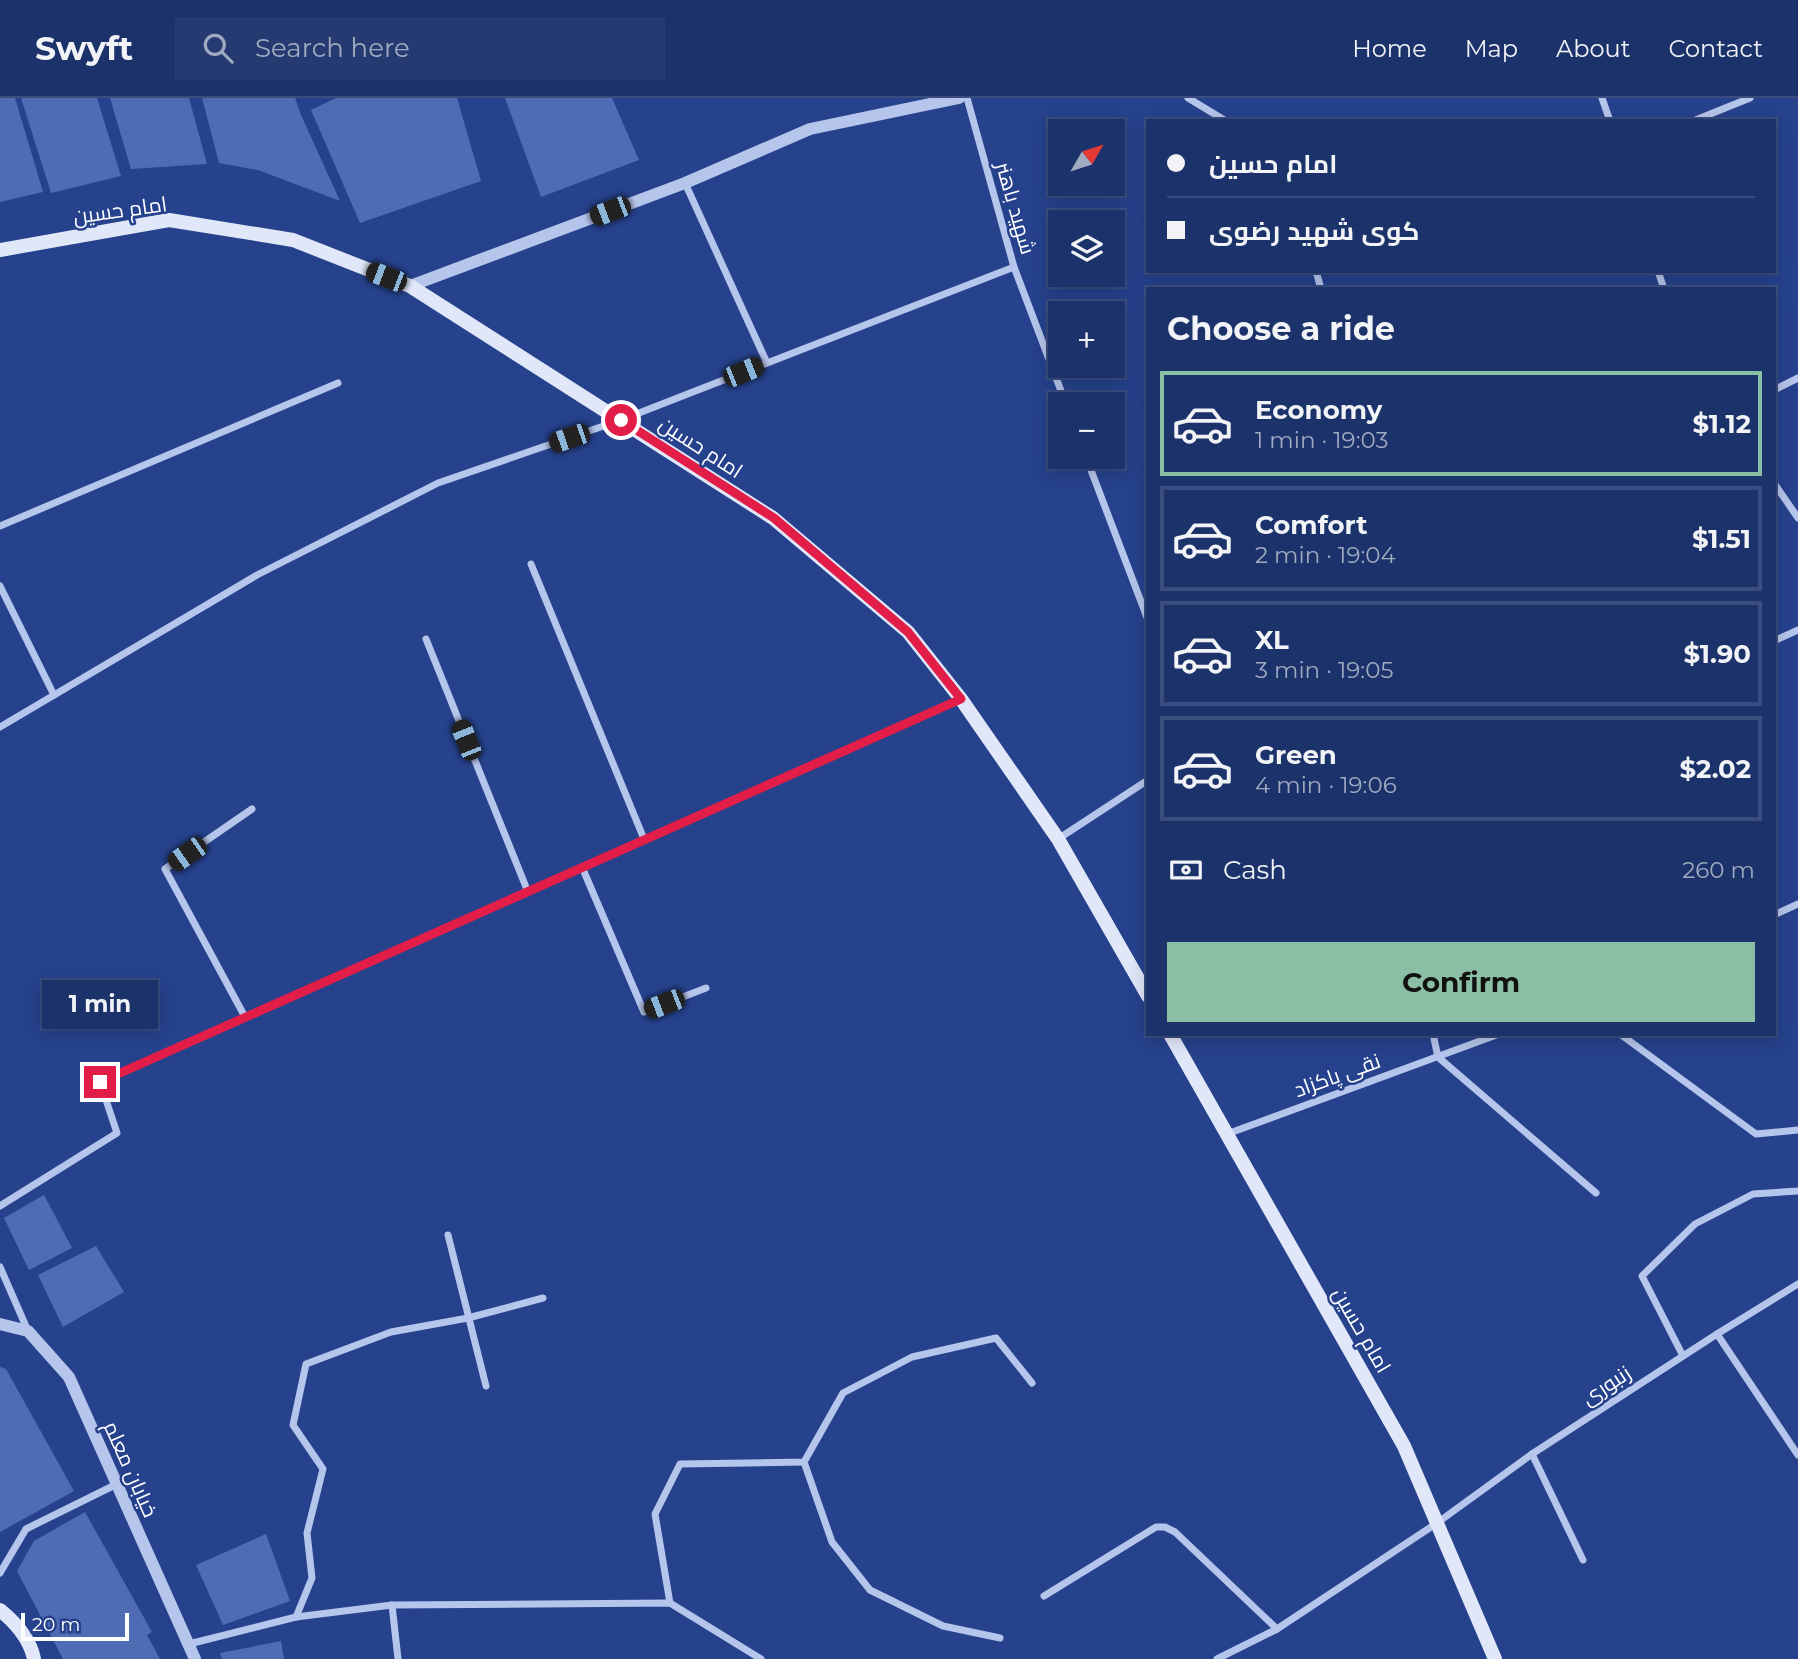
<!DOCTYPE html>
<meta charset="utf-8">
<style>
:root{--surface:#1c326a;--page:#253a70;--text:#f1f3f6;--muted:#a0aac1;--line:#3a4d7e;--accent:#8abfa5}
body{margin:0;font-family:Montserrat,Cairo,sans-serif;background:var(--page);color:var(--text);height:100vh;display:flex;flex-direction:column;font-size:26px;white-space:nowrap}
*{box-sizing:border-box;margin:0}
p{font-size:23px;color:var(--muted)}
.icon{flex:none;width:38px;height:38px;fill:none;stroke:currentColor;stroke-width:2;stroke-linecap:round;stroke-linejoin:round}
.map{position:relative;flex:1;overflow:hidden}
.panel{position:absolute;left:1146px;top:189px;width:630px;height:749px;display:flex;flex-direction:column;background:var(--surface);border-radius:0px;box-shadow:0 4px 18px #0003,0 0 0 2px var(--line)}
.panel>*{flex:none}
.guide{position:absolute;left:1146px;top:21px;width:630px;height:154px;border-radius:0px;box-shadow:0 4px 18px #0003,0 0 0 2px var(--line);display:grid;align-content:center;height:154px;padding:0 21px;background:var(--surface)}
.needle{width:46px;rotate:51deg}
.buttons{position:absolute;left:1048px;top:21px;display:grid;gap:14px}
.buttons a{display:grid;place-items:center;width:77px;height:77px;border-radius:0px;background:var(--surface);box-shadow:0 4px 18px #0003,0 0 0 2px var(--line);font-size:35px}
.scale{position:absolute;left:21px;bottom:18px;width:108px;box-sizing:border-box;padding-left:7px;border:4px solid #fff;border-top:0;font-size:19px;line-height:24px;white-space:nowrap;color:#fff;-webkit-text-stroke:5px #26428d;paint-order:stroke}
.end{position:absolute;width:32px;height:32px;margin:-16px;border:9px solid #e11d48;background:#fff;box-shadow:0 0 0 4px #fff}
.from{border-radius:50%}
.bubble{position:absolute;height:49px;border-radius:0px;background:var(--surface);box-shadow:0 4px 18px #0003,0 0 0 2px var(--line);font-size:23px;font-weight:700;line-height:49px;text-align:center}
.car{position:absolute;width:21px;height:42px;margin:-21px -10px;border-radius:9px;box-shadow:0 0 5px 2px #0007;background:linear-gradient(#222 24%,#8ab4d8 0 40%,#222 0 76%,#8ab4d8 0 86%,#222 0)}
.guide b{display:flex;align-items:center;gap:24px;height:66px;font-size:26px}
.guide b+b{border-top:2px solid var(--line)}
.guide i{width:18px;height:18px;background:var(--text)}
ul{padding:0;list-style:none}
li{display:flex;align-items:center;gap:21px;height:105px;margin:0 14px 10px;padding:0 7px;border:4px solid var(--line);border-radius:0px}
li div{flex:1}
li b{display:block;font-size:26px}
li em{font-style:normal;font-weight:700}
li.on{border-color:var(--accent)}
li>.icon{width:63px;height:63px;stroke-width:1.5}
h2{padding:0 21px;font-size:32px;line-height:84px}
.pay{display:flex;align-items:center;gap:18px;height:77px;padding:0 21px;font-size:26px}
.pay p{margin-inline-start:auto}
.action{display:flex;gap:14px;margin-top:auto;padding:14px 21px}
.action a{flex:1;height:80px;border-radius:0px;background:var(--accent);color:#111;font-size:28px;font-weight:700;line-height:80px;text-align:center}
header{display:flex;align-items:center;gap:42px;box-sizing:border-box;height:98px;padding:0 35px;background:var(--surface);border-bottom:2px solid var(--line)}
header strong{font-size:33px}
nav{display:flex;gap:38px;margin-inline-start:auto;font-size:24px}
.search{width:490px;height:63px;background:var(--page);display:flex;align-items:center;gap:18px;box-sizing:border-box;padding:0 24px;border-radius:0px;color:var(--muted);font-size:26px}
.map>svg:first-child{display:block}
.building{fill:#4e6bb4}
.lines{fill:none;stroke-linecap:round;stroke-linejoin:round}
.minor{stroke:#b6c5eb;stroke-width:7}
.tertiary{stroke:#b6c5eb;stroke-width:12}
.secondary{stroke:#e0e7f9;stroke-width:14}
.route{stroke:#e11d48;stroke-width:9}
.labels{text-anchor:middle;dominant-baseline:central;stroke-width:5;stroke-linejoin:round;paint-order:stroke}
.street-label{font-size:21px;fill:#fff;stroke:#26428d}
</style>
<header>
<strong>Swyft</strong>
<div class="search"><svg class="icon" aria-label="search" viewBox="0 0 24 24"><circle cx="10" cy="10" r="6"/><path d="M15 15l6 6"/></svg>Search here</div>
<nav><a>Home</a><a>Map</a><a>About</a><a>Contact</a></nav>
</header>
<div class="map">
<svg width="1798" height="1561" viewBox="0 0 1798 1561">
<rect width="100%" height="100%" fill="#26428d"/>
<g class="building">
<polygon points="0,0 15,0 43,94 0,104"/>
<polygon points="21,0 97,0 121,78 51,95"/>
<polygon points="110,0 189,0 207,66 131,71"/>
<polygon points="202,0 295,0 301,17 340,103 258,72 219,65"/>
<polygon points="336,0 457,0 481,83 360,125 311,12"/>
<polygon points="505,0 612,0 639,62 541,99"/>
<polygon points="44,1097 72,1150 29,1172 4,1120"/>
<polygon points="96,1148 124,1194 63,1229 38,1177"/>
<polygon points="0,1269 6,1271 74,1393 0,1434"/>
<polygon points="85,1414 152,1534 147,1537 160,1561 63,1561 17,1473 34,1443"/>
<polygon points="266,1436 290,1503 223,1527 196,1467"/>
<polygon points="281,1543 284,1561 222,1561 220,1555"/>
</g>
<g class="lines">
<g class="minor">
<polyline points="967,0 1014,169 1066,306"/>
<polyline points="1188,0 1226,23"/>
<polyline points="1602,0 1610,23"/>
<polyline points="1693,23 1750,0"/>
<polyline points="685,85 767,265"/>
<polyline points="1316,173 1321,191"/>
<polyline points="1658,173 1664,191"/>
<polyline points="1774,292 1798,280"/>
<polyline points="1086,359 1148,522"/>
<polyline points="1774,385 1798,420"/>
<polyline points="0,428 338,285"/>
<polyline points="531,466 644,741"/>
<polyline points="0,488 54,597"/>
<polyline points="426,541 528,794"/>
<polyline points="1774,543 1798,532"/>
<polyline points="0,629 257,477 438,385 621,322 1014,169"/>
<polyline points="1058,741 1148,682"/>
<polyline points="582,769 644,914 706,890"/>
<polyline points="1774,817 1798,806"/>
<polyline points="245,919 165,771 252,711"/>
<polyline points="1433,936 1438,959 1596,1095"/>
<polyline points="1620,936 1756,1036 1798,1032"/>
<polyline points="1227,1036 1499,936"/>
<polyline points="0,1108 117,1035 100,984 961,601"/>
<polyline points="448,1137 486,1288"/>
<polyline points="0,1169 28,1233"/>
<polyline points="1717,1236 1798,1357"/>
<polyline points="1683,1258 1642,1178 1695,1126 1753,1096 1798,1093"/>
<polyline points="1532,1356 1583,1462"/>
<polyline points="804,1364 832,1444 870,1492 943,1528 1000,1540"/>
<polyline points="0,1475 26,1431 117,1386"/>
<polyline points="1044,1498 1156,1429 1165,1429 1175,1434 1277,1531"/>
<polyline points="670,1505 655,1416 680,1366 804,1364 843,1295 912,1259 996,1240 1032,1285"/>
<polyline points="392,1507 398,1561"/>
<polyline points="296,1519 312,1480 307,1435 323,1371 293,1327 306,1266 391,1234 468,1220 543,1200"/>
<polyline points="189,1546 296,1519 392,1507 670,1505 761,1561"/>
<polyline points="1217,1561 1277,1531 1437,1425 1532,1356 1717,1236 1798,1186"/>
</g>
<g class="tertiary">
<polyline points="410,188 685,85 810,31 959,0"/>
<polyline points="0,1226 28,1233 69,1279 195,1561"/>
</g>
<g class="secondary">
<polyline points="0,152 169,122 293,142 410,188 773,420 908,534 961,601 1058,741 1148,898"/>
<polyline points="1170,936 1404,1348 1495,1561"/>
<path d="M0 1512C16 1525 30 1541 34 1561"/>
</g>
</g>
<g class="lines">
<polyline class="route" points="100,984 961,601 908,534 774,420 621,322"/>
</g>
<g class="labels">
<g class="street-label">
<text transform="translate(1016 110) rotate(74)">شهید باهنر</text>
<text transform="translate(120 112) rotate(-8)">امام حسین</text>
<text transform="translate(701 349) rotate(33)">امام حسین</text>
<text transform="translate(1337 977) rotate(-20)">نقی پاکزاد</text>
<text transform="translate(1362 1232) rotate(60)">امام حسین</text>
<text transform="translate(1606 1287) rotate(-33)">زنبوری</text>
<text transform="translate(131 1371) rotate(66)">خیابان معلم</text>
</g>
</g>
</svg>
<div class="buttons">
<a><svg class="needle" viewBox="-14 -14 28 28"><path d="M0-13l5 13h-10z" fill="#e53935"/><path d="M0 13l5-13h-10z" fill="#a0aac1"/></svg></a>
<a><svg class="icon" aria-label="layers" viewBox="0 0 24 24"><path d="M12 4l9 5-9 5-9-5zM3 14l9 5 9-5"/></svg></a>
<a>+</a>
<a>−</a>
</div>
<div class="scale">20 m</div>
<i class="end from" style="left:621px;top:322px"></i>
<i class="end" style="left:100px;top:984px"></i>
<div class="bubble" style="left:42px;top:882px;width:116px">1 min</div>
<i class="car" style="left:610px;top:113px;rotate:249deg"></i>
<i class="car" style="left:386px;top:179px;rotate:291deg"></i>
<i class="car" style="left:743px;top:274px;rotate:68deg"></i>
<i class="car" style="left:569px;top:340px;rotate:251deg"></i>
<i class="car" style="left:466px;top:642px;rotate:338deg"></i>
<i class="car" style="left:187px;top:756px;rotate:235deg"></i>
<i class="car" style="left:664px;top:906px;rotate:249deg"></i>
<div class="guide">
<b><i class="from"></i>امام حسین</b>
<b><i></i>کوی شهید رضوی</b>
</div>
<section class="panel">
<h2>Choose a ride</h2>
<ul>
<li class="on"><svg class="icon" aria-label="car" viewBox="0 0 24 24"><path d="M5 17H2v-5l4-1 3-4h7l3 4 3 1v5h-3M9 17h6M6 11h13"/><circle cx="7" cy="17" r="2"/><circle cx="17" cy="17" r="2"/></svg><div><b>Economy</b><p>1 min · 19:03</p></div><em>$1.12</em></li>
<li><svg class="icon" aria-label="car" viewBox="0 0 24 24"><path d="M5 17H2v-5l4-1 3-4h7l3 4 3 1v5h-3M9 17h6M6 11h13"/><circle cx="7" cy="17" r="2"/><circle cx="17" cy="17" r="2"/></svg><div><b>Comfort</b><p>2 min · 19:04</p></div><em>$1.51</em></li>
<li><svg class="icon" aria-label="car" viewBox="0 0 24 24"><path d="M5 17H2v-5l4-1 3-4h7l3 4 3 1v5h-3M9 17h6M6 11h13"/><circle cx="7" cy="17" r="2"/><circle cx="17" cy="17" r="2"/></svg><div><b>XL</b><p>3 min · 19:05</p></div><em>$1.90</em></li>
<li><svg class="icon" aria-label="car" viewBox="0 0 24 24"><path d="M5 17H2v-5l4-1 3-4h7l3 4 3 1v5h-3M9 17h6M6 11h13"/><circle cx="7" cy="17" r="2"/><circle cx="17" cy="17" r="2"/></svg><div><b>Green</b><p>4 min · 19:06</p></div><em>$2.02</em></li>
</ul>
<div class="pay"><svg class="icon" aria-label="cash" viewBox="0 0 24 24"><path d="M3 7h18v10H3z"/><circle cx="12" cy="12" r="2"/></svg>Cash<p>260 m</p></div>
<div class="action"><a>Confirm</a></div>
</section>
</div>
